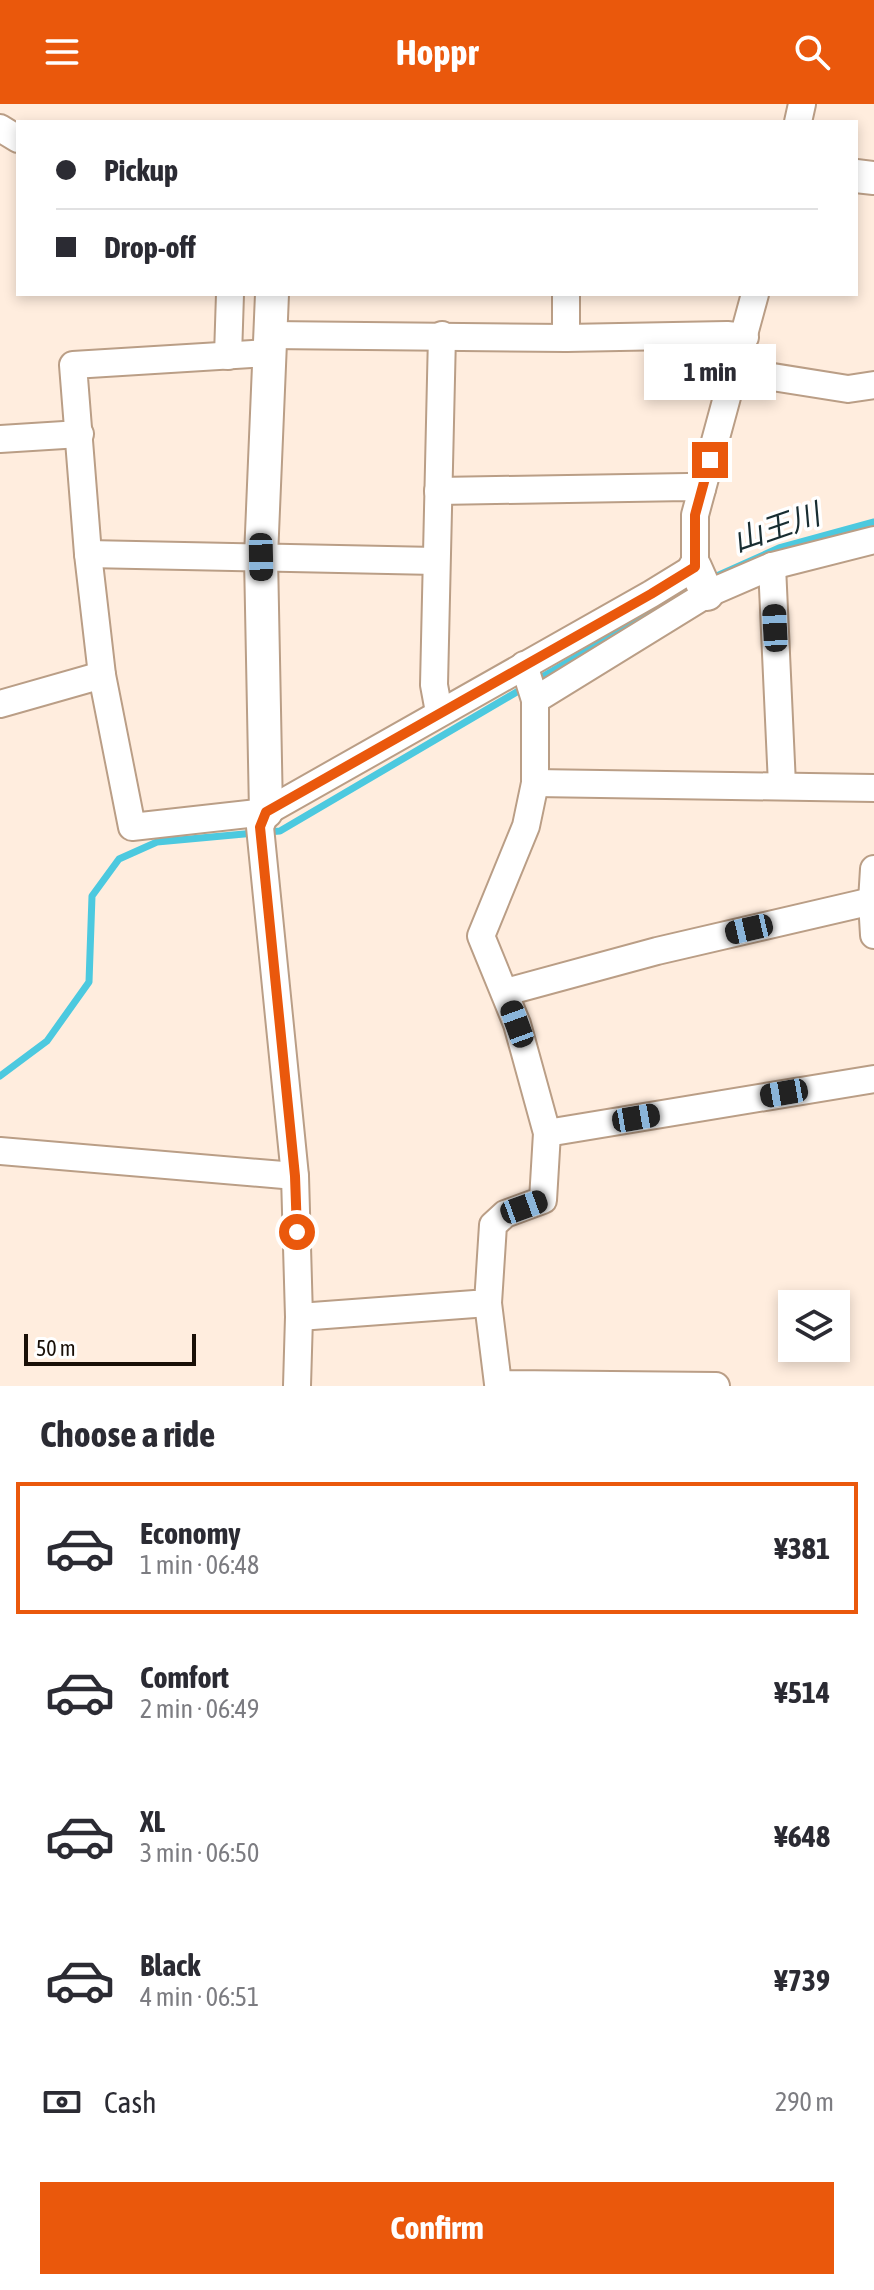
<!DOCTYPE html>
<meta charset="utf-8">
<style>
:root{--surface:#fff;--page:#f7f7f7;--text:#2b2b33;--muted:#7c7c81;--line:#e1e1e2;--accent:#ea580c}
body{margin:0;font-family:"Asap Condensed","Noto Sans JP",sans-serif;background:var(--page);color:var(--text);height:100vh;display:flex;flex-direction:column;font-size:30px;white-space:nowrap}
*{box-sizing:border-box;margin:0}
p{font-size:26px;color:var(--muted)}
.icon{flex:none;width:44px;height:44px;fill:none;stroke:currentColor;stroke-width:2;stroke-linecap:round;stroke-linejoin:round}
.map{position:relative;height:1282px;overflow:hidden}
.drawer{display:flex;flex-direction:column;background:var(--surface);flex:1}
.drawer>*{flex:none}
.hud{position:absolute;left:16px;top:16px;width:842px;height:176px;border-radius:0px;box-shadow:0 4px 12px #0003;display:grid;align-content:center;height:176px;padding:0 40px;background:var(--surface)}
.controls{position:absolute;left:778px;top:1186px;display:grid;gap:16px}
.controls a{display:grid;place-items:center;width:72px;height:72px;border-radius:0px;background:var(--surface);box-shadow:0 4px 12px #0003;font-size:40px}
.scale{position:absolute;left:24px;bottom:20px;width:172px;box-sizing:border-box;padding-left:8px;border:4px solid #190f07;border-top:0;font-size:22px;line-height:28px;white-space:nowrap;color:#190f07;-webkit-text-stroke:6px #fff;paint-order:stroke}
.end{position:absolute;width:36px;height:36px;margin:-18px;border:10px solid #ea580c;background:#fff;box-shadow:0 0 0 4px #fff}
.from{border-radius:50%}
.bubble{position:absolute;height:56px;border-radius:0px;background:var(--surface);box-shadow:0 4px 12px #0003;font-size:26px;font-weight:700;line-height:56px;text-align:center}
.car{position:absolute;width:24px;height:48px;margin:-24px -12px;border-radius:10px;box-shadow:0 0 6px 2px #0007;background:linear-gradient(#222 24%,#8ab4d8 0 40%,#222 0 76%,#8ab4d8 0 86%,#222 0)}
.hud b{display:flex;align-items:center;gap:28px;height:76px;font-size:30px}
.hud b+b{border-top:2px solid var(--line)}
.hud i{width:20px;height:20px;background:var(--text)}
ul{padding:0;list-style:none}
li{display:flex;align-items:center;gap:24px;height:132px;margin:0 16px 12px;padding:0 24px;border:4px solid transparent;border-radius:0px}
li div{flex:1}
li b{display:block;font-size:30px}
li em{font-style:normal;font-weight:700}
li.on{border-color:var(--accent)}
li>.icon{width:72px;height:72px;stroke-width:1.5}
h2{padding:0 40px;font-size:36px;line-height:96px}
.pay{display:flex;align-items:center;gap:20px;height:88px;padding:0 40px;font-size:30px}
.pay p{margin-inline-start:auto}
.action{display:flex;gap:16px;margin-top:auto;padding:16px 40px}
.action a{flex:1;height:92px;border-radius:0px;background:var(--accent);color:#fff;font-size:32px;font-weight:700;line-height:92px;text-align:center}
header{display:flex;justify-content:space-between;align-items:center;height:104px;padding:0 40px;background:var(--accent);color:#fff;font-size:36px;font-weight:700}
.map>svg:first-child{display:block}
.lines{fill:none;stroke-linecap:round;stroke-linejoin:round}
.stream{stroke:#4cc9df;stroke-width:7}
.minor-casing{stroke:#ba9e86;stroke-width:30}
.tertiary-casing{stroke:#ba9e86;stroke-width:36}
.minor{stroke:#fff;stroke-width:26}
.tertiary{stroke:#fff;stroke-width:32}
.route{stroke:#ea580c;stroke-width:10}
.labels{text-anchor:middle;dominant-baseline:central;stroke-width:7;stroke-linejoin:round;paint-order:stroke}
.water-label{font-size:30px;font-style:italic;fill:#182d31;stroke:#fff}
</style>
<header><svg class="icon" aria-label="menu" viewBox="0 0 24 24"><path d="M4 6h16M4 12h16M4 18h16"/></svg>Hoppr<svg class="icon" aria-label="search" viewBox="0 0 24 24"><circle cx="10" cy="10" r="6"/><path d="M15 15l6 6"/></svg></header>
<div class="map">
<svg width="874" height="1282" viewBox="0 0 874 1282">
<rect width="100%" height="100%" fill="#ffedde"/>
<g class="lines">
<g class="stream">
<polyline points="710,475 779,444 874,418"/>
<polyline points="267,728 280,727 675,495"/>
<polyline points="0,972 47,937 89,878 92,792 119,755 157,738 255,729"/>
</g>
<g class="minor-casing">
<g id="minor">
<polyline points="798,18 802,0"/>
<polyline points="0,24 18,35"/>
<polyline points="270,231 566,234 727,231 745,233"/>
<polyline points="566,234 566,190"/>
<polyline points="269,249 73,261 88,450 102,571 132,723 266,708 651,490 695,463 695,411 755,190"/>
<polyline points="228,252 230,190"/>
<polyline points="735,267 848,285 874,281"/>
<polyline points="0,335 80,330"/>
<polyline points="438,387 688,383 702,385"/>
<polyline points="88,450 436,457"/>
<polyline points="772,462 782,681"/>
<polyline points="535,596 707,490 772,462 874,436"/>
<polyline points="0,600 102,571"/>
<polyline points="439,608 434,581 442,231"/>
<polyline points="535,679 874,684"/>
<polyline points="266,708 260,723 295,1072 299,1213 297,1282"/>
<polyline points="874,765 872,797 874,831"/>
<polyline points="506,888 657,847 872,797"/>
<polyline points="547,1029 874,975"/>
<polyline points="0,1047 295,1072"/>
<polyline points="488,1199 498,1280 716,1282"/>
<polyline points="299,1213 488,1199 493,1121 505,1110 543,1096 547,1029 517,920 481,832 526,722 535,679 535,596 524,561"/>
</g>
</g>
<g class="tertiary-casing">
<g id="tertiary">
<polyline points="856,72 874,74"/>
<polyline points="695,463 707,490"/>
<polyline points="266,708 261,453 272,190"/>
</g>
</g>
<use href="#minor" class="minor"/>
<use href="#tertiary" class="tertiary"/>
</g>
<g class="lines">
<polyline class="route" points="297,1128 295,1072 260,723 266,708 651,490 695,463 695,411 710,356"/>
</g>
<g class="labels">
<g class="water-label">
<text transform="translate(776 423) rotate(-19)">山王川</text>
</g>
</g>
</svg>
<div class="controls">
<a><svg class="icon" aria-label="layers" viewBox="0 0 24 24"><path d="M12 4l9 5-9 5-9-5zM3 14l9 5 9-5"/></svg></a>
</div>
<div class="scale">50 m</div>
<i class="end from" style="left:297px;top:1128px"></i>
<i class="end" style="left:710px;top:356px"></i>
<div class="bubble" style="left:644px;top:240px;width:132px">1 min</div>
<i class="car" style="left:261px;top:453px;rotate:179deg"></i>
<i class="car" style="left:775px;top:524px;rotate:357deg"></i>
<i class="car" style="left:749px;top:825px;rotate:257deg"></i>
<i class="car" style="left:517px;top:920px;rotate:340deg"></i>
<i class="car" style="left:784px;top:989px;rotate:260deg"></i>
<i class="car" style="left:636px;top:1014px;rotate:80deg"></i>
<i class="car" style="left:524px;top:1103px;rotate:70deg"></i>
<div class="hud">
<b><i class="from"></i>Pickup</b>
<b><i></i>Drop-off</b>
</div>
</div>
<section class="drawer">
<h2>Choose a ride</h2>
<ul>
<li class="on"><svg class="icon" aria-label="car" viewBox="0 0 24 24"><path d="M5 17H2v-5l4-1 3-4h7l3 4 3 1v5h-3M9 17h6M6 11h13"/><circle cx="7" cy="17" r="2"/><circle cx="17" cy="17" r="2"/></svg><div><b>Economy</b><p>1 min · 06:48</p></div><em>¥381</em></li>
<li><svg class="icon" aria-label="car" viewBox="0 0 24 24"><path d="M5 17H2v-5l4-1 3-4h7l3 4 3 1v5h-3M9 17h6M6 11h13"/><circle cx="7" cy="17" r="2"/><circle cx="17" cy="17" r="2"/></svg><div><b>Comfort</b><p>2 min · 06:49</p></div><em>¥514</em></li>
<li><svg class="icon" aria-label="car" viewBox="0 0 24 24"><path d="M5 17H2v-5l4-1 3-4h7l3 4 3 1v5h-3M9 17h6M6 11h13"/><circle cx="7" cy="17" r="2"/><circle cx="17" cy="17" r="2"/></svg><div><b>XL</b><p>3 min · 06:50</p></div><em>¥648</em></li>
<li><svg class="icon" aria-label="car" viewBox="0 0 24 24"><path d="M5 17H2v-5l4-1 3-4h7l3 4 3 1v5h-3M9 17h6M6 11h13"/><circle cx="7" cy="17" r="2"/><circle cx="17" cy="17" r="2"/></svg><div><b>Black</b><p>4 min · 06:51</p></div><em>¥739</em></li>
</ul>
<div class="pay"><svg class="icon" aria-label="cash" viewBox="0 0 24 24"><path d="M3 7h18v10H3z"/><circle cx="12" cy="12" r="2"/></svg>Cash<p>290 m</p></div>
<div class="action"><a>Confirm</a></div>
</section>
